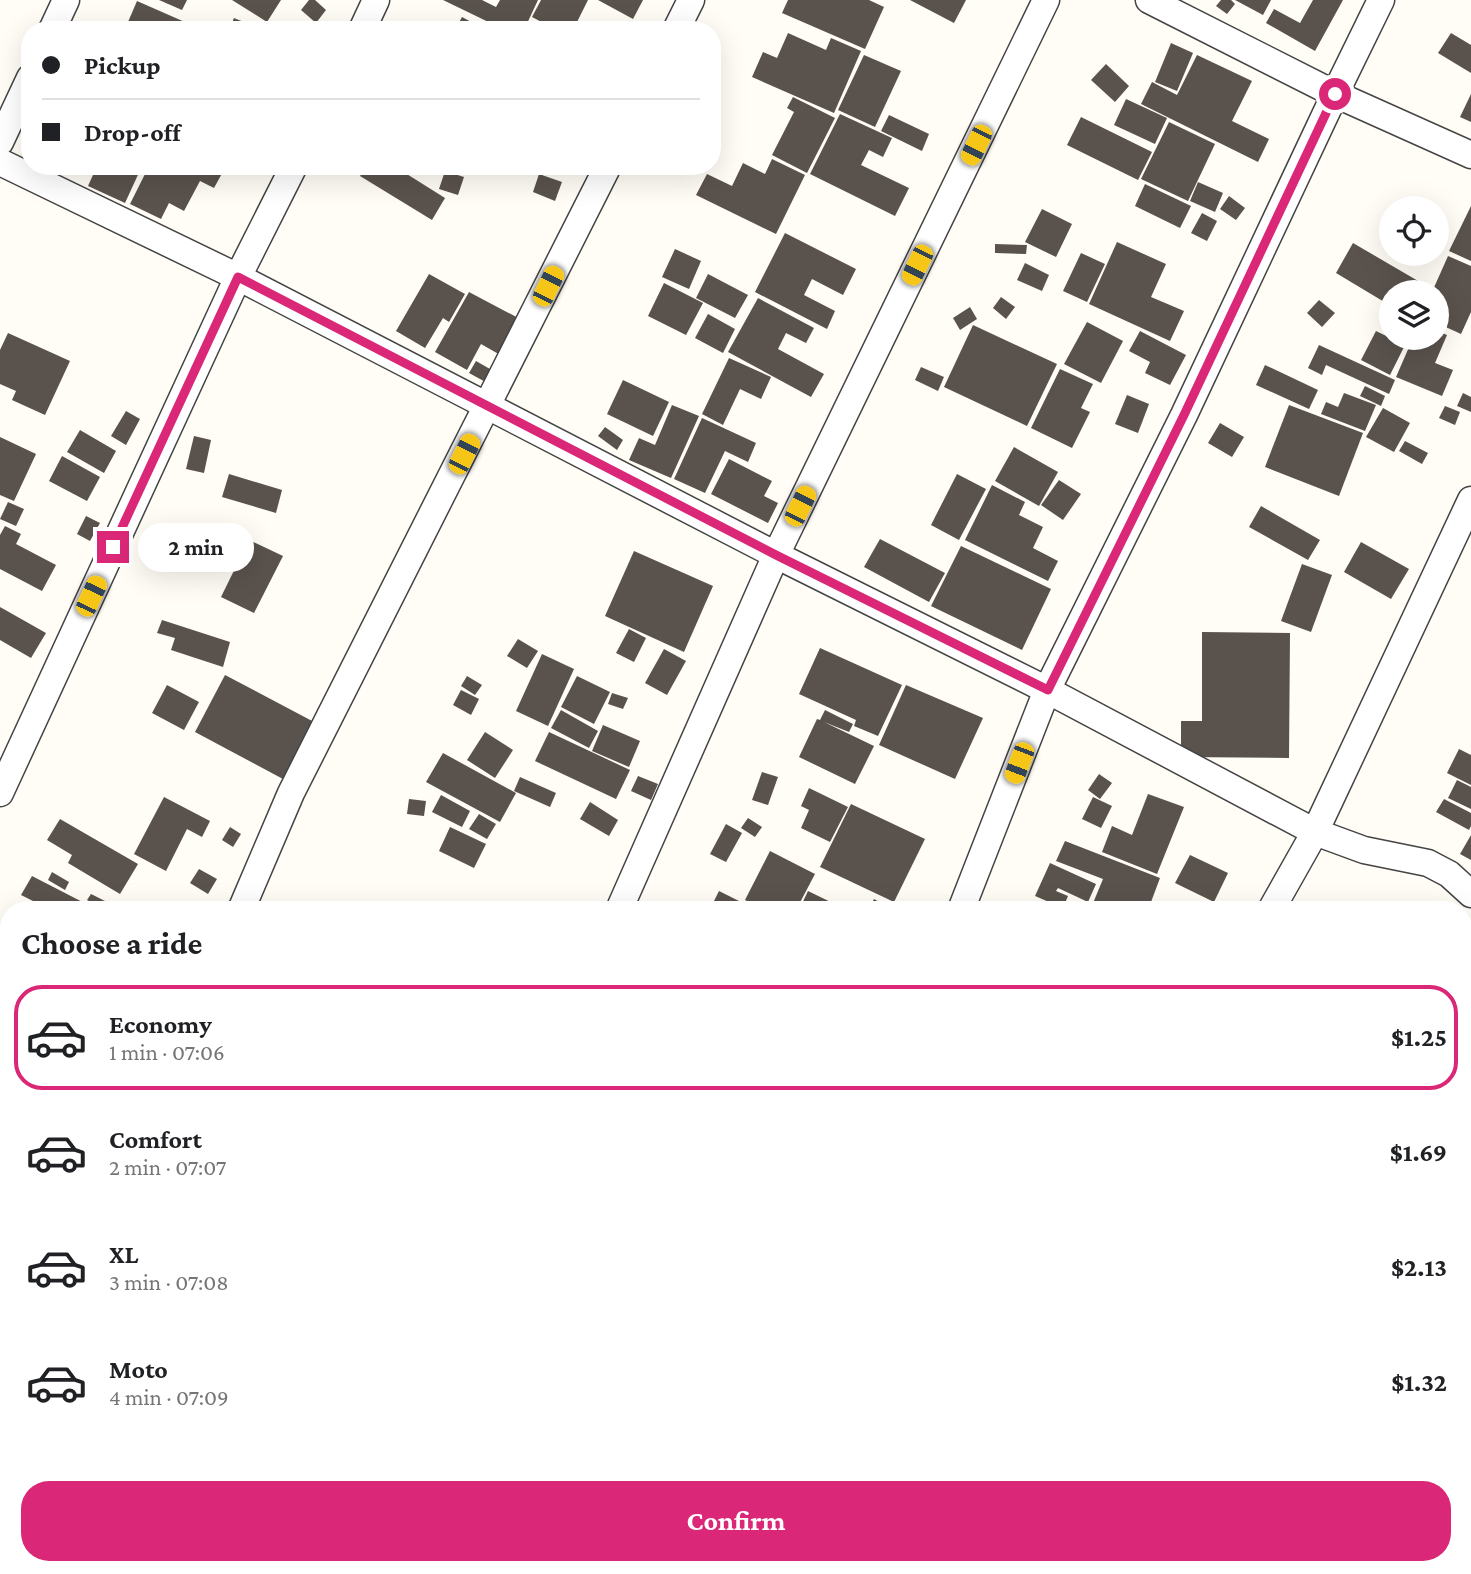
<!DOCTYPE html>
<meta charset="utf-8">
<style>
:root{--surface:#fff;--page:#f2f2f2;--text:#202124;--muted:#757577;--line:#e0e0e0;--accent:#db2777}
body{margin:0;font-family:"Crimson Pro",serif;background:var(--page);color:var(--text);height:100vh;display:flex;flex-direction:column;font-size:26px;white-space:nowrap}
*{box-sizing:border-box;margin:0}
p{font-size:23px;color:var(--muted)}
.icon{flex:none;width:38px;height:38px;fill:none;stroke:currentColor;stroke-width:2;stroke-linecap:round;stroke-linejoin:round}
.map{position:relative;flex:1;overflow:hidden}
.drawer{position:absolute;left:0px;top:901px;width:1472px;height:674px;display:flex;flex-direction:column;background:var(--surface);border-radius:28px 28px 0 0;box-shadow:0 7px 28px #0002}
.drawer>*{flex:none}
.hud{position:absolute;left:21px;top:21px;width:700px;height:154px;border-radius:28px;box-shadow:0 7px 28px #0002;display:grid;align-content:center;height:154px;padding:0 21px;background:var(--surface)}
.tools{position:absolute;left:1379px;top:196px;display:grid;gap:14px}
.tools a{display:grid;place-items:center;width:70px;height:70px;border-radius:50%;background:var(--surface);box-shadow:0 7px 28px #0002;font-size:35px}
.end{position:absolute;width:32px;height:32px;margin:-16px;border:9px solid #db2777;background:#fff;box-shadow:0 0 0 4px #fff}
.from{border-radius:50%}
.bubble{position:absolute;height:49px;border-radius:24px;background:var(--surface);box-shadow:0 7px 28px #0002;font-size:23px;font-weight:700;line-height:49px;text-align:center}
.car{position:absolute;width:21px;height:42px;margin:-21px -10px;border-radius:9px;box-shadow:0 0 5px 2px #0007;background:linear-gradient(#f5c518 24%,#345 0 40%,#f5c518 0 76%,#345 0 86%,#f5c518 0)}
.hud b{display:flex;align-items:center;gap:24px;height:66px;font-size:26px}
.hud b+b{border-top:2px solid var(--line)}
.hud i{width:18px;height:18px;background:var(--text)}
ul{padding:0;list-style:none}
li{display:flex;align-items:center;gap:21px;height:105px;margin:0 14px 10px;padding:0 7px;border:4px solid transparent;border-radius:28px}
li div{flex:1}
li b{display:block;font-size:26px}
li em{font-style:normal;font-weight:700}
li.current{border-color:var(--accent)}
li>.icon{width:63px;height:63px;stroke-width:1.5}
h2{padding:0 21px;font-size:32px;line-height:84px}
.action{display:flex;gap:14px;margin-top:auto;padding:14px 21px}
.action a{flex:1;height:80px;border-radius:28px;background:var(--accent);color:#fff;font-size:28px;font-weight:700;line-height:80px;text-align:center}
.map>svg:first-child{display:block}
.building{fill:#5a524d}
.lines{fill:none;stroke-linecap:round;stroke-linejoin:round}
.minor-casing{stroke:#444;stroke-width:29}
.minor{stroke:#fff;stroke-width:26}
.route{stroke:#db2777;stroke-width:9}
</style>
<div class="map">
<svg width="1471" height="1574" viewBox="0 0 1471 1574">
<rect width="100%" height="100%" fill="#fffdf5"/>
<g class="building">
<polygon points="159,0 187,0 182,10"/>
<polygon points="232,0 281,0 267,22"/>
<polygon points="309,0 315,0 326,10 316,23 301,10"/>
<polygon points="443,0 482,0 496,7 500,0 538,0 524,30 505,30"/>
<polygon points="541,0 588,0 573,30 557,30 532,17"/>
<polygon points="598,0 643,0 633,19"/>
<polygon points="788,0 869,0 884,7 865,49 782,13"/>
<polygon points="910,0 966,0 954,23"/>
<polygon points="1221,0 1231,0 1235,4 1227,14 1216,6"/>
<polygon points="1235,0 1271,0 1263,15"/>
<polygon points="1313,0 1343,0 1315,51 1266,23 1274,9 1300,23"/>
<polygon points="137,1 203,30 125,29"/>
<polygon points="462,17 486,30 455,30"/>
<polygon points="234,18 263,30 229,30"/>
<polygon points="788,33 826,50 831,38 861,51 834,113 752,77 763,52 777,58"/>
<polygon points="1451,33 1471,45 1471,73 1438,53"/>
<polygon points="1171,43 1193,53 1177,91 1155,82"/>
<polygon points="864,55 901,71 875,127 838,110"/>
<polygon points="1197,55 1252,81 1232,121 1269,139 1258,162 1141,104 1152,82 1177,95"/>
<polygon points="1106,64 1129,86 1115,102 1091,80"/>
<polygon points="1471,94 1471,122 1460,117"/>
<polygon points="793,97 835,118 807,173 772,155 794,112 787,108"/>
<polygon points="1126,99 1167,118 1155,144 1114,125"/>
<polygon points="840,114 892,138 883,157 869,150 861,165 909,188 895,216 810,174"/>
<polygon points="889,115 929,134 922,151 881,131"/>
<polygon points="1081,117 1152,152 1138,180 1067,145"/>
<polygon points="1169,122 1215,144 1188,201 1141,179"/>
<polygon points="772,159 805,175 776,234 696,195 707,174 732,186 743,163 765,174"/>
<polygon points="97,166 105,166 110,169 111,166 142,166 125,203 88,186"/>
<polygon points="149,166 222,166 225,168 214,188 200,181 184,211 169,203 161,219 130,204"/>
<polygon points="366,166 394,166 445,198 432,220 360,176"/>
<polygon points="445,171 464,177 458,195 439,189"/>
<polygon points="539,174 562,182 555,201 533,192"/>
<polygon points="1198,182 1223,193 1215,212 1190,201"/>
<polygon points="1145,184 1191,206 1180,228 1135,206"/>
<polygon points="1229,196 1245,208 1236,220 1220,209"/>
<polygon points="1471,206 1471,261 1449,251"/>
<polygon points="1042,209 1072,224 1056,257 1025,242"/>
<polygon points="1202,213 1217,221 1207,241 1191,233"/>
<polygon points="785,233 856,269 843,295 812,279 804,295 835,311 827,329 755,292"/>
<polygon points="1117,242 1166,264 1151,297 1184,311 1170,341 1089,304"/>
<polygon points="1353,243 1425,285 1420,292 1391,292 1391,306 1336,273"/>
<polygon points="995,244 1027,245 1026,254 995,253"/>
<polygon points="675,249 701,261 689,289 662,277"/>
<polygon points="1081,253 1105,264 1087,302 1063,291"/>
<polygon points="1448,256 1471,266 1471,312 1461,334 1437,323 1437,292 1432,292"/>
<polygon points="1025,263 1049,275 1042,291 1017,280"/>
<polygon points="429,274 465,294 449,322 443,318 425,348 396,331"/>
<polygon points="708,274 748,295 735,318 696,298"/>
<polygon points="664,283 703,303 686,335 648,316"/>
<polygon points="469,292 522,320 502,356 481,344 467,370 435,352"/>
<polygon points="1001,297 1015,307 1006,319 993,308"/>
<polygon points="758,298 814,328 806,343 786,333 778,349 824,374 811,397 728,352"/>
<polygon points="1319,300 1335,313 1322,327 1307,313"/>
<polygon points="970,307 977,319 960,330 953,318"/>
<polygon points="708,314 735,329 723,353 695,338"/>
<polygon points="1087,322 1123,341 1101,383 1064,364"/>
<polygon points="973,325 1057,364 1027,426 944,387"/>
<polygon points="1140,331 1186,355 1170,385 1145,373 1150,362 1129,351"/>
<polygon points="1376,331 1405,345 1390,375 1361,360"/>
<polygon points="1437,331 1447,335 1435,363 1453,370 1442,396 1396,377 1413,338 1437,338"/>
<polygon points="8,333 70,361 45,415 12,400 16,391 0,384 0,350"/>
<polygon points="1319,345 1395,380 1389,394 1326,365 1322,375 1308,368"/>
<polygon points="729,358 771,377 761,399 740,389 723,425 702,414"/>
<polygon points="476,361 497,373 491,385 469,373"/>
<polygon points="1265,365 1318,390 1309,409 1256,385"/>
<polygon points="921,367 944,377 938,391 915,380"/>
<polygon points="1060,369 1093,384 1081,408 1090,412 1072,448 1031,428"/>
<polygon points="623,380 669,402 653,436 607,414"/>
<polygon points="1365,386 1385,396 1381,406 1360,396"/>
<polygon points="1344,393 1376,405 1365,431 1321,414 1326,402 1338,407"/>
<polygon points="1463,393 1471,397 1471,412 1457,406"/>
<polygon points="1127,395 1149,404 1138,433 1115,424"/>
<polygon points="672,405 699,416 671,478 629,460 639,438 655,445"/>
<polygon points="1289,405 1363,433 1339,496 1265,467"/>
<polygon points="1445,406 1460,412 1455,425 1439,418"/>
<polygon points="1383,408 1410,423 1394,452 1366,437"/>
<polygon points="126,411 140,419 126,445 111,436"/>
<polygon points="702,418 756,443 748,462 725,451 705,493 674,479"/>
<polygon points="1220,423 1244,437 1232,457 1208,443"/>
<polygon points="605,427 623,440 617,450 598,436"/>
<polygon points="80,430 116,451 104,473 67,452"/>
<polygon points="194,436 211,440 204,473 186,469"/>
<polygon points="0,437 36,454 14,501 0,495"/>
<polygon points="1405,441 1428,453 1422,464 1399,451"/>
<polygon points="1014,447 1058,472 1039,506 995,481"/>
<polygon points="62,456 100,477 87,501 49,481"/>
<polygon points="729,459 772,481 764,496 778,503 768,523 711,494"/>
<polygon points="229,474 282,490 276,513 222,497"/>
<polygon points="957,474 986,489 959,540 931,525"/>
<polygon points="1059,480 1081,494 1063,520 1041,505"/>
<polygon points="992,485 1025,502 1019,515 1043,527 1033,548 1058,561 1048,581 965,540"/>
<polygon points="8,502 24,509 16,526 0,519"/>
<polygon points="1261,506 1320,540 1308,560 1249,527"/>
<polygon points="86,516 100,523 90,541 77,534"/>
<polygon points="5,526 21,534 16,544 56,565 42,591 0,569 0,535"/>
<polygon points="880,539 945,573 929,602 864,567"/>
<polygon points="249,540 283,556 254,613 221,597"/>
<polygon points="1361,542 1409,569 1391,599 1344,572"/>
<polygon points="961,546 1051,589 1022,650 931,606"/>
<polygon points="634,551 713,586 684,652 605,616"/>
<polygon points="1302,564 1332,575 1311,632 1281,621"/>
<polygon points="0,607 46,633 31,658 0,640"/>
<polygon points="162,620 230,642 223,667 171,650 175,638 157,633"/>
<polygon points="629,629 646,638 634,662 616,653"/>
<polygon points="1202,632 1290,633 1289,758 1181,757 1181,721 1202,721"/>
<polygon points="518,639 538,651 527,668 507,656"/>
<polygon points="820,648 902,685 878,736 854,726 856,720 799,694"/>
<polygon points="664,649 686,661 667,695 645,683"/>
<polygon points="542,654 574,669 548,726 516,711"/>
<polygon points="225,675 314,722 283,779 195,732"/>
<polygon points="467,676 482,685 475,695 461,686"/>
<polygon points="577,676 610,692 594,724 561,707"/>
<polygon points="167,685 199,702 184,730 152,713"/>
<polygon points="906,685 983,718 955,779 879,745"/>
<polygon points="461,690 479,699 471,715 453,705"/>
<polygon points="612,693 628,698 623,709 608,704"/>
<polygon points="561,710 598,731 589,748 551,728"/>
<polygon points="825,710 853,724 849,732 824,722 874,746 855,784 799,757 817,719 820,720"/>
<polygon points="603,725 640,741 629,767 592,751"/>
<polygon points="485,732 513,750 495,778 467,760"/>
<polygon points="549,732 630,770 616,799 535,761"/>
<polygon points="1459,749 1471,755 1471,785 1447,773"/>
<polygon points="443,753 516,793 500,822 426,782"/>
<polygon points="762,772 778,777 768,805 752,800"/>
<polygon points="1099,774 1112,783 1100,799 1088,790"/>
<polygon points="638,776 658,784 651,800 631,791"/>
<polygon points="520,777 556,793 550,807 514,791"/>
<polygon points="1457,780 1471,787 1471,809 1448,798"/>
<polygon points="809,788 848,807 830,842 801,828 809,810 801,806"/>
<polygon points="1148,794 1184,807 1157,874 1102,852 1112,826 1132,835"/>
<polygon points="441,795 470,811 462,827 432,812"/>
<polygon points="164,797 210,821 202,837 187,829 166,871 134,854"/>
<polygon points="1093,797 1112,806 1101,828 1082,819"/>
<polygon points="409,799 426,801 424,816 407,814"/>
<polygon points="1444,799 1471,813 1471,826 1469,830 1436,812"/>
<polygon points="590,802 618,820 609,836 580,819"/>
<polygon points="851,804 925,839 894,902 820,867"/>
<polygon points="479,814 496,824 487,839 469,829"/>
<polygon points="748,818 762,827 755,837 741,828"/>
<polygon points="60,819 138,864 120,894 68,863 72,855 47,840"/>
<polygon points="726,824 742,833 726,862 710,854"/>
<polygon points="230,827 241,834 233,847 222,840"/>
<polygon points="450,827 486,844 474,868 439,851"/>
<polygon points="1471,835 1471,860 1460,854"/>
<polygon points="1065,841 1160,878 1148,910 1096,910 1091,908 1103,879 1056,861"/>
<polygon points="770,851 815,874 796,910 764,910 745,900"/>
<polygon points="1190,855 1228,873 1214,902 1175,883"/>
<polygon points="1050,863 1096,884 1088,902 1058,888 1056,891 1068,896 1063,908 1035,896"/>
<polygon points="199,869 217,879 208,894 190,883"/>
<polygon points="52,872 69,882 65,890 48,880"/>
<polygon points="32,876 98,910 51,910 21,895"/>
<polygon points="719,891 757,910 717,910 711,907"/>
<polygon points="808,891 847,910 799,910"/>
<polygon points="91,894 109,903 105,910 87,900"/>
<polygon points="874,899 893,910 868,910"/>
<polygon points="1463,981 1471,985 1471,1023 1463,1019"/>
<polygon points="4,984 9,986 9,1018 0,1015 0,993"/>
<polygon points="1463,1075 1471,1078 1471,1103 1463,1099"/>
<polygon points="0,1317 9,1321 9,1354 0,1350"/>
<polygon points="1463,1520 1471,1525 1471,1550 1463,1546"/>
<polygon points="1463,1552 1471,1556 1471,1574 1441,1574 1424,1566 1463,1566"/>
<polygon points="102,1566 131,1566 147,1574 99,1574"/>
<polygon points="500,1566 537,1566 534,1574 518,1574"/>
<polygon points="1185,1566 1270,1566 1266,1574 1200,1574"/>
</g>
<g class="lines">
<g class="minor-casing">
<g id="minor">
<polyline points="1149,0 1335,94 1471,155"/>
<polyline points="52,30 66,0"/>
<polyline points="362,30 376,0"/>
<polyline points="676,30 691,0"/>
<polyline points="0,142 30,78"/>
<polyline points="0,162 238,277 776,555 1047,690 1315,832 1364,850 1428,863 1449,874 1471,894"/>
<polyline points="0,793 238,277 294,166"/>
<polyline points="241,910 291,793 608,166"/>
<polyline points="619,910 776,555 1046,0"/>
<polyline points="961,910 1047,690 1184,415 1335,94 1381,0"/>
<polyline points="1271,910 1315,832 1471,500"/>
<polyline points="0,1049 9,1053"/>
<polyline points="1463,1318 1471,1303"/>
<polyline points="0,1469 9,1456"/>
<polyline points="1064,1566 1079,1574"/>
<polyline points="321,1574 325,1566"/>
<polyline points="653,1574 657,1566"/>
<polyline points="974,1574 976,1566"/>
<polyline points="1309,1574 1313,1566"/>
</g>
</g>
<use href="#minor" class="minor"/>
</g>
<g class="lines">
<polyline class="route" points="113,547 238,277 776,555 1048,690 1184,415 1335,94"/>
</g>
</svg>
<div class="tools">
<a><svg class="icon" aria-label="locate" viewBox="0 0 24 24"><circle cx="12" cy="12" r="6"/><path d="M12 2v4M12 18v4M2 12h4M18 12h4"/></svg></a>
<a><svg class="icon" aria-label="layers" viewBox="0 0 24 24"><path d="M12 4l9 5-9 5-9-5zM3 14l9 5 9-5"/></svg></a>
</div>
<i class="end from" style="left:1335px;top:94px"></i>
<i class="end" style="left:113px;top:547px"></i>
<div class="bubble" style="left:138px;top:523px;width:116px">2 min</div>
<i class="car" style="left:976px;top:145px;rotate:206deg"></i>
<i class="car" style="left:917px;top:265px;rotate:206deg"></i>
<i class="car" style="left:548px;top:286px;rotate:26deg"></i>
<i class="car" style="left:464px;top:454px;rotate:27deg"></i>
<i class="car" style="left:800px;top:506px;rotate:26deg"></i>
<i class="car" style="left:91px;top:596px;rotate:25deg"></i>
<i class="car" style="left:1019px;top:763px;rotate:201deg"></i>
<div class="hud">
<b><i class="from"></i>Pickup</b>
<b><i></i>Drop-off</b>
</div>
<section class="drawer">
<h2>Choose a ride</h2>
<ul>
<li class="current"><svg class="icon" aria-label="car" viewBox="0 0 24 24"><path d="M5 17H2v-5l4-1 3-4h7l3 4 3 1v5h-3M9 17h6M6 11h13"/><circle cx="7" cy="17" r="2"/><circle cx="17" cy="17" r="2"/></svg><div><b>Economy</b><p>1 min · 07:06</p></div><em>$1.25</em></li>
<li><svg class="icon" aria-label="car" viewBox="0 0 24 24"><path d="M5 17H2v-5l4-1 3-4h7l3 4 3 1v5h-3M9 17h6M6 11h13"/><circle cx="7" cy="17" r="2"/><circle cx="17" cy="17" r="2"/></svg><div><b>Comfort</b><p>2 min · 07:07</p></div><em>$1.69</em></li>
<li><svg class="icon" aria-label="car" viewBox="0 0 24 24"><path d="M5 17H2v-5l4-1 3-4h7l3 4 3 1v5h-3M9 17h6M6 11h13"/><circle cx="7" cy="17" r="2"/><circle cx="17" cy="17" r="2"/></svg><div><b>XL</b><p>3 min · 07:08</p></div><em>$2.13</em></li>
<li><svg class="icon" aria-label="car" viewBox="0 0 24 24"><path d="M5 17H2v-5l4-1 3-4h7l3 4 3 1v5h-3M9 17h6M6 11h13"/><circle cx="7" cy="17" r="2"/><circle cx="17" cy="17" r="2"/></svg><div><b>Moto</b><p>4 min · 07:09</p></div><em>$1.32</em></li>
</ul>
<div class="action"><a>Confirm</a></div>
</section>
</div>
